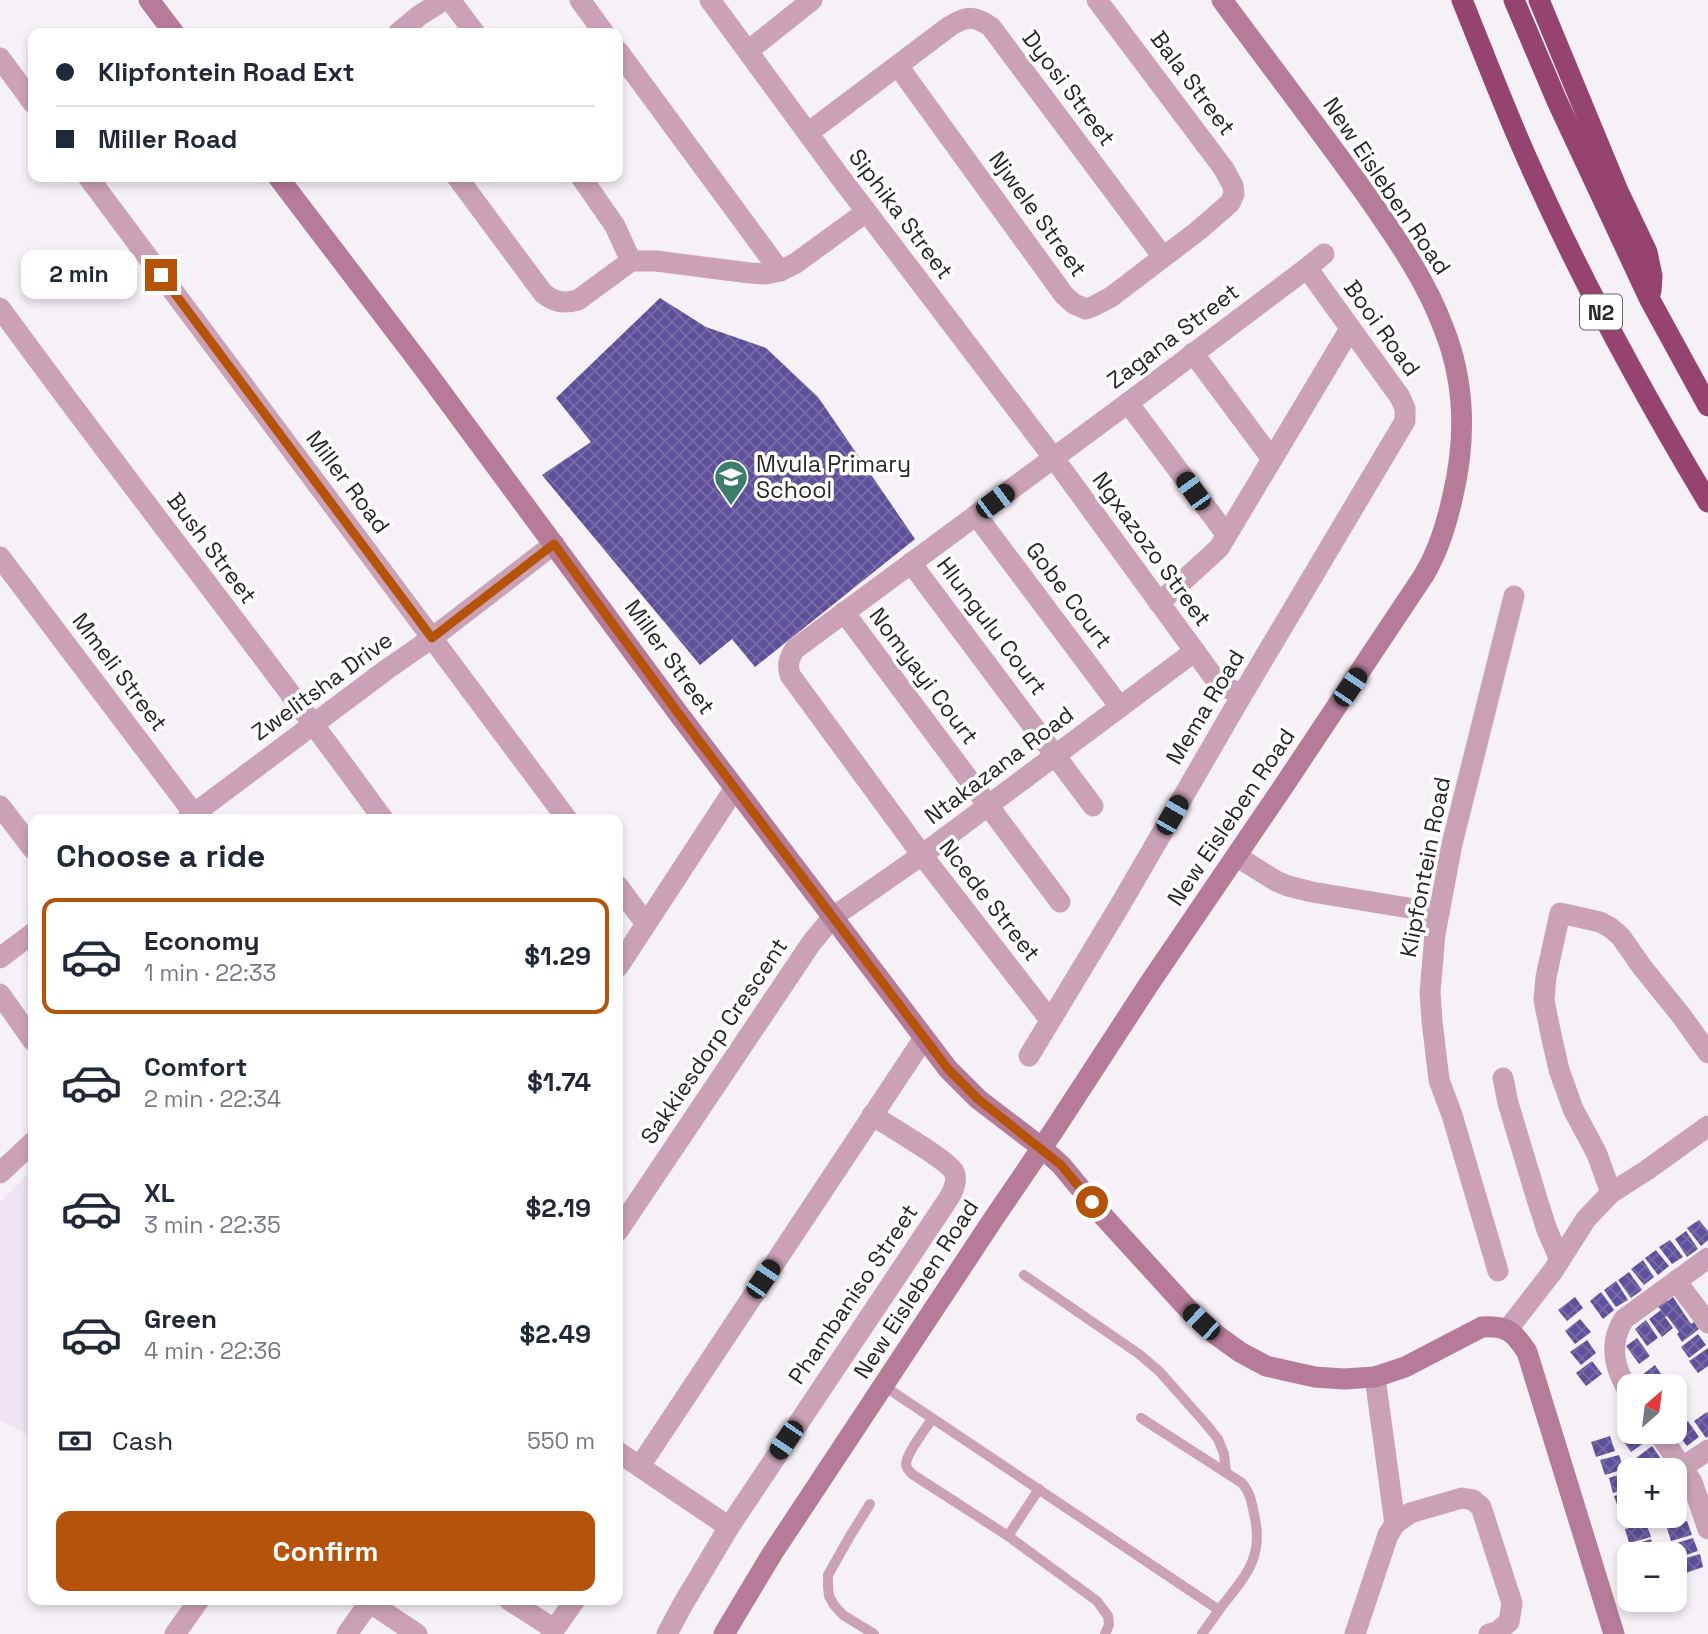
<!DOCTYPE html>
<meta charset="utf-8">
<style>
:root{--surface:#fff;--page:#f2f2f3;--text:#1f2937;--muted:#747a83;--line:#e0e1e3;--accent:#b45309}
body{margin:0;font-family:"Space Grotesk",sans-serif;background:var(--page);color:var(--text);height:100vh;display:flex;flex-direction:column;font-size:26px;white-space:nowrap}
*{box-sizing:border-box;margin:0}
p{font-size:23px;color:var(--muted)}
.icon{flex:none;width:38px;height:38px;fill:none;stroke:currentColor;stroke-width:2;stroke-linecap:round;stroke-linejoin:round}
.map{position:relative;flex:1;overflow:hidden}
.side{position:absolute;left:28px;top:814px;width:595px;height:791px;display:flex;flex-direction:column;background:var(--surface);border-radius:14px;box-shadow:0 4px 10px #0003}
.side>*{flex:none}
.hud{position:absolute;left:28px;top:28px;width:595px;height:154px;border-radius:14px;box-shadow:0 4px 10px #0003;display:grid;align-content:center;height:154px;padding:0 28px;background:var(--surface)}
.needle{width:46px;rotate:28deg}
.controls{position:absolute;left:1617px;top:1374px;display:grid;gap:14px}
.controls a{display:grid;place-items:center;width:70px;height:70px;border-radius:14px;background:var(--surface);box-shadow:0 4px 10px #0003;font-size:35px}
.end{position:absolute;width:32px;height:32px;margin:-16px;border:9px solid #b45309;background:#fff;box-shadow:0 0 0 4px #fff}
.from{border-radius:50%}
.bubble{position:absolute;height:49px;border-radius:14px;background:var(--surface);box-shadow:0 4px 10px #0003;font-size:23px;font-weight:800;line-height:49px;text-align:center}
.car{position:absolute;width:21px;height:42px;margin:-21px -10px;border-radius:9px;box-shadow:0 0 5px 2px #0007;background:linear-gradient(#222 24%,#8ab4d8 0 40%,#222 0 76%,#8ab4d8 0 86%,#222 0)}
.hud b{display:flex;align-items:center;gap:24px;height:66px;font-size:26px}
.hud b+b{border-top:2px solid var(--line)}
.hud i{width:18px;height:18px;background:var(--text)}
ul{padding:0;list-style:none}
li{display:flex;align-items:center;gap:21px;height:116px;margin:0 14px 10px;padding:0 14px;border:4px solid transparent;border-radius:14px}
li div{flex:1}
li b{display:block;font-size:26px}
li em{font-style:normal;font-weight:800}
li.active{border-color:var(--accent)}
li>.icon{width:63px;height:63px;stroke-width:1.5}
h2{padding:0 28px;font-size:32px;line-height:84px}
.pay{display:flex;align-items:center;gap:18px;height:77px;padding:0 28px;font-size:26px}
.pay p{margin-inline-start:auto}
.cta{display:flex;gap:14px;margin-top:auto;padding:14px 28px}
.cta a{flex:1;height:80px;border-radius:14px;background:var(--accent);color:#fff;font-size:28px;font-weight:800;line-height:80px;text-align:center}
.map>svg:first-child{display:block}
.built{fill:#efe4f1}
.building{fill:url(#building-cross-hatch)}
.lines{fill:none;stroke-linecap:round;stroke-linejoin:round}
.lane{stroke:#cba2b5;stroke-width:10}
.street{stroke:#cba2b5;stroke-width:21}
.secondary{stroke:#b57b97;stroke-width:21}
.highway{stroke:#94446f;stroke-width:21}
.route{stroke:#b45309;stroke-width:9}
.labels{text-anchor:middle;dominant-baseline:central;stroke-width:7;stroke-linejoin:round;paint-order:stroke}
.shield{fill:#fff;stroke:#686768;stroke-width:2}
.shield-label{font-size:21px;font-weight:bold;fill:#282628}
.street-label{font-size:23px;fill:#282628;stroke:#fff}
.poi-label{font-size:23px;fill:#282628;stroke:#fff;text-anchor:start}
</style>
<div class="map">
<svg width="1708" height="1634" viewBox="0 0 1708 1634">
<defs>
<pattern id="building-cross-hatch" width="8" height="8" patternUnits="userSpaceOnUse" patternTransform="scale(1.75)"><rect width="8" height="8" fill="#5f509c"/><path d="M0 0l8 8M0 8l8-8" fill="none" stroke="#776ca4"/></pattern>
</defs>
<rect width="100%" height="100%" fill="#f6f1f7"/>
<polygon class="built" points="33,1169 33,1437 0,1421 0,1201"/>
<g class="building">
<polygon points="660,298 706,327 766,348 818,397 915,539 755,667 732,639 700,665 542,475 591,442 556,398"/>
<polygon points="1699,1220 1708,1231 1708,1240 1701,1246 1687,1228"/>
<polygon points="1686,1231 1698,1249 1687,1257 1675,1239"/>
<polygon points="1670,1240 1683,1257 1672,1264 1659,1247"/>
<polygon points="1656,1250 1669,1266 1658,1275 1645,1258"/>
<polygon points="1643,1260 1654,1277 1644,1285 1631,1269"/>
<polygon points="1629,1272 1642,1290 1631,1298 1618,1280"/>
<polygon points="1616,1281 1628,1300 1616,1307 1604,1290"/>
<polygon points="1601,1292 1614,1310 1603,1319 1590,1301"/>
<polygon points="1575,1297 1583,1308 1567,1321 1558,1310"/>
<polygon points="1673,1297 1691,1324 1694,1322 1699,1329 1682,1342 1677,1334 1679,1332 1667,1316 1665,1317 1673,1328 1662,1337 1649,1319 1661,1310 1657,1306 1666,1299 1668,1301"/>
<polygon points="1580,1319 1591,1332 1575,1344 1565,1331"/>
<polygon points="1646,1320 1658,1338 1647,1346 1635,1329"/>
<polygon points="1698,1334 1706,1345 1689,1358 1681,1347"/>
<polygon points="1637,1338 1650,1356 1639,1364 1626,1346"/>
<polygon points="1587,1340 1596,1353 1581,1365 1570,1352"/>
<polygon points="1708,1348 1708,1366 1698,1373 1689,1361"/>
<polygon points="1592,1361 1602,1374 1586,1386 1576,1373"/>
<polygon points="1655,1365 1663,1377 1652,1386 1643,1386 1638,1378"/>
<polygon points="1707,1412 1708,1414 1708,1436 1706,1438 1694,1421"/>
<polygon points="1688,1421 1699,1437 1687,1446 1675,1430"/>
<polygon points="1632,1432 1641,1432 1648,1440 1631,1452 1622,1439"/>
<polygon points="1610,1436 1615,1451 1596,1457 1591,1442"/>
<polygon points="1652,1446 1661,1459 1645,1470 1636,1458"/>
<polygon points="1619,1455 1624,1469 1605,1475 1600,1460"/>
<polygon points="1627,1472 1629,1479 1629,1488 1613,1493 1609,1478"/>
<polygon points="1629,1492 1629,1507 1619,1510 1614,1496"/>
<polygon points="1683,1504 1687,1518 1666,1525 1664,1516 1675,1516 1675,1507"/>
<polygon points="1629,1510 1629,1516 1643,1516 1645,1520 1624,1526 1619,1513"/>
<polygon points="1687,1521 1692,1535 1671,1541 1667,1528"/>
<polygon points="1646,1523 1651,1537 1629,1543 1625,1529"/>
<polygon points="1693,1538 1698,1551 1677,1558 1673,1544"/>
<polygon points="1651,1539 1655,1553 1632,1554 1630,1546"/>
<polygon points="1700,1554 1703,1567 1683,1574 1679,1560"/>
</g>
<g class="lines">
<g class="lane">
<polyline points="1024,1275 1139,1354 1159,1371 1206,1424 1218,1439 1224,1454 1226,1472"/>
<polyline points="884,1386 1219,1610 1202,1634"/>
<path d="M1141 1418 1242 1483C1250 1492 1252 1503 1254 1514 1265 1559 1244 1577 1219 1610"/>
<path d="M932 1419C926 1428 906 1454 906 1464 906 1469 910 1471 912 1474L1008 1536 1097 1601 1108 1616 1109 1625 1105 1634"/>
<polyline points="870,1504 850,1536 828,1575 828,1587 829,1596 834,1605 843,1615 874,1634"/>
<polyline points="1008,1536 1039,1489"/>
</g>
<g class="street">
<polyline points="450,0 475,33"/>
<polyline points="580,0 604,33"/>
<polyline points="710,0 837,173 1053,457 1218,683 1242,695"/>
<polyline points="398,33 420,15 444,0"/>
<polyline points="618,51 780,271"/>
<polyline points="748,51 812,0"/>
<polyline points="0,58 33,103"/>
<polyline points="898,66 1064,295 1074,304 1086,309 1094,306 1111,297 1199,230 1230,203 1234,194 1233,186 1224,169 1097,0"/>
<path d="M808 133 950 26C967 16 974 15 991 27L1163 257"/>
<polyline points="88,177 567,819"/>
<path d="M457 177 543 293C554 302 563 304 578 300L631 261H656L750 273 766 274 780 271 796 263 866 212"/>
<polyline points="581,177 615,226 631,261"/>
<path d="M0 308C125 480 258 646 383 819"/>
<polyline points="1193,353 1272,459"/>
<polyline points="1128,403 1226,534"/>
<polyline points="976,515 1120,707"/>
<polyline points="0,557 198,819"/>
<polyline points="911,563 1093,806"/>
<polyline points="1159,603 1219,548 1350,329"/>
<polyline points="844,612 1060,902"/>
<polyline points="0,806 33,849"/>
<polyline points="187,819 386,670 432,638 554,544"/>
<polyline points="1236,856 1276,881 1288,886 1312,892 1439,913"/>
<polyline points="618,886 646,924"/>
<polyline points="0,958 33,933"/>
<polyline points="618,967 735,788"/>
<polyline points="0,994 33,1041"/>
<path d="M1050 1020 922 855 790 675C787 664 789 658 795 649L1128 403 1307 268 1324 254"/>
<polyline points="1029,1056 1119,907 1242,695 1405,421 1405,408 1400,397 1307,268"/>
<polyline points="1503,1078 1508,1103 1537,1199 1547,1230 1560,1260"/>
<polyline points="0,1173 33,1142"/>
<polyline points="1611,1193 1647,1170 1708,1126"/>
<polyline points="618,1231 812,942 833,917 922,855 1195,651"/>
<polyline points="1498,1271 1452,1115 1439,1080 1432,1021 1430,992 1435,934 1452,844 1514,596"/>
<polyline points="1676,1281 1708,1323"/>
<polyline points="1508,1329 1553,1271 1586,1219 1611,1193 1597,1154 1573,1109 1559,1070 1550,1030 1544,1000 1546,977 1560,913 1600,922 1611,928 1621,937 1642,967 1680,1014 1708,1053"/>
<polyline points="1375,1377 1395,1524"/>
<path d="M1629 1392C1614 1368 1608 1344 1624 1319L1708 1258"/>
<polyline points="1658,1432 1692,1482 1708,1529"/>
<polyline points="618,1452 729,1527"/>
<polyline points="640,1466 924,1038"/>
<polyline points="1683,1467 1708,1450"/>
<polyline points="509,1600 554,1629"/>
<polyline points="369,1602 417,1634"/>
<polyline points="175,1634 199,1600"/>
<polyline points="347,1634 371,1600"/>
<polyline points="551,1634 575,1600"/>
<path d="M667 1634 683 1604 729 1527 949 1198C953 1191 958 1180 954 1172 948 1160 887 1125 872 1115"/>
<polyline points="1355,1634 1388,1535 1395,1524 1410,1513 1462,1498 1473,1500 1481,1507 1512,1603 1509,1622 1497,1632 1489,1634"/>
</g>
<g class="secondary">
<polyline points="149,0 174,33"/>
<path d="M278 177 422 366 678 713 948 1069 978 1099 1042 1148 1061 1165 1105 1218 1188 1309 1215 1334 1240 1352 1266 1366 1315 1377 1344 1379 1375 1377 1405 1367 1482 1327C1507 1325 1514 1332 1527 1352L1614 1634"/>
<path d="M724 1634 772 1554 994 1218 1054 1130 1149 984 1285 784 1424 575C1439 550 1447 523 1453 495 1466 440 1465 382 1444 329 1426 280 1396 238 1367 196 1320 130 1270 65 1222 0"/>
</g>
<g class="highway">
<path d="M1462 0C1484 54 1505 110 1529 163 1581 280 1642 392 1708 502"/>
<polyline points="1514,0 1557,101 1650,300 1708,406"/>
<polyline points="1539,0 1618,191 1647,252 1652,276 1651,291"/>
</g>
</g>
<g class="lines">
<polyline class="route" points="161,275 432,638 554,544 678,713 948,1069 978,1099 1061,1165 1092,1202"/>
</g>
<defs>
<g id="school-pin" transform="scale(1.75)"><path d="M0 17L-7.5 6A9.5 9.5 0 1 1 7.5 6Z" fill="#3c7d6c" stroke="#fff"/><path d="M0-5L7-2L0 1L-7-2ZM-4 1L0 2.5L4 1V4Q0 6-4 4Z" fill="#fff"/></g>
</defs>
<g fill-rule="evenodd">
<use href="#school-pin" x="731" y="477"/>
</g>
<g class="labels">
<rect class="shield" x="1580" y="294.5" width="42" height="35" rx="5"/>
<g class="shield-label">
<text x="1601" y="312">N2</text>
</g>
<g class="street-label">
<text transform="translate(1193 83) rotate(53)">Bala Street</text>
<text transform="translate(1069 88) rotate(53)">Dyosi Street</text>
<text transform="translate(1387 186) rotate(56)">New Eisleben Road</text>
<text transform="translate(901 214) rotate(53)">Siphika Street</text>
<text transform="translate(1038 214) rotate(54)">Njwele Street</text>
<text transform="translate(1382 328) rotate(54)">Booi Road</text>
<text transform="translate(1173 336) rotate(-37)">Zagana Street</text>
<text transform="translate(348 482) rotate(53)">Miller Road</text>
<text transform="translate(212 548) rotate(53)">Bush Street</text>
<text transform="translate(1152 549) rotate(54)">Ngxazozo Street</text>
<text transform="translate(1069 595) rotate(53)">Gobe Court</text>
<text transform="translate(992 626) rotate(53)">Hlungulu Court</text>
<text transform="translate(670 657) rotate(54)">Miller Street</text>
<text transform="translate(120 672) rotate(53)">Mmeli Street</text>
<text transform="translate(924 676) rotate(53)">Nomyayi Court</text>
<text transform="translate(322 686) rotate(-36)">Zwelitsha Drive</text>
<text transform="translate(1205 707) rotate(-59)">Mema Road</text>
<text transform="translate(999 765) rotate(-37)">Ntakazana Road</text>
<text transform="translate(1231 817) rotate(-56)">New Eisleben Road</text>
<text transform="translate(1425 867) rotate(-79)">Klipfontein Road</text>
<text transform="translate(990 900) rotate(52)">Ncede Street</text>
<text transform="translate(714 1041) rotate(-56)">Sakkiesdorp Crescent</text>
<text transform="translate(916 1289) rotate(-57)">New Eisleben Road</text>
<text transform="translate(853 1294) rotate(-56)">Phambaniso Street</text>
</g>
<g class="poi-label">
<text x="756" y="464">Mvula Primary<tspan x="756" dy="26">School</tspan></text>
</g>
</g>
</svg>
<div class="controls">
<a><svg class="needle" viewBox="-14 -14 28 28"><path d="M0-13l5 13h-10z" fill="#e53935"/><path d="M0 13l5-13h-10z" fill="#747a83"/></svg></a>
<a>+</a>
<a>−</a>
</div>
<i class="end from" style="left:1092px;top:1202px"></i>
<i class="end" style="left:161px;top:275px"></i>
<div class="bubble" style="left:21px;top:250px;width:116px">2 min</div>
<i class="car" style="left:1193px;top:491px;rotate:324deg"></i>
<i class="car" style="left:995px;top:501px;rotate:53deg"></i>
<i class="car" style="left:1350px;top:687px;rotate:34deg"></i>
<i class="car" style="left:1172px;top:815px;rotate:30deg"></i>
<i class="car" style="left:763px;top:1279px;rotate:34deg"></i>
<i class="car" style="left:1201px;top:1322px;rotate:313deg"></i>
<i class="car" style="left:786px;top:1440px;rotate:214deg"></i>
<div class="hud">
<b><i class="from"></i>Klipfontein Road Ext</b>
<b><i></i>Miller Road</b>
</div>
<section class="side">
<h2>Choose a ride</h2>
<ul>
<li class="active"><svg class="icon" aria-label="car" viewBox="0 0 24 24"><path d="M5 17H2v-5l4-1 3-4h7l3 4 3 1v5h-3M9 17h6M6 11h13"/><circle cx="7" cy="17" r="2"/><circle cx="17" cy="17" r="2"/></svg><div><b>Economy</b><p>1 min · 22:33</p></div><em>$1.29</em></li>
<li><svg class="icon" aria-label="car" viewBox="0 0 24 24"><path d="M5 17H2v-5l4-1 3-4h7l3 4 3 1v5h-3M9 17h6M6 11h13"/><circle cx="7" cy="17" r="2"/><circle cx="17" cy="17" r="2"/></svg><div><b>Comfort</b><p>2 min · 22:34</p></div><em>$1.74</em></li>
<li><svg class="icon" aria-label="car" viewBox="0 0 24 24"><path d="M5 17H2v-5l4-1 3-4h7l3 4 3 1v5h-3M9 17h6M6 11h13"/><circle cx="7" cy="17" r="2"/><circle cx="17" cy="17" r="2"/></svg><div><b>XL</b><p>3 min · 22:35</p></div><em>$2.19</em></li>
<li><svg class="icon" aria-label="car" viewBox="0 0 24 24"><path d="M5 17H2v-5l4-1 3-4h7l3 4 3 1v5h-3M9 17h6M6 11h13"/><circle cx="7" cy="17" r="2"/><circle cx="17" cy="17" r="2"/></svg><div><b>Green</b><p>4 min · 22:36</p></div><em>$2.49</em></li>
</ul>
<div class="pay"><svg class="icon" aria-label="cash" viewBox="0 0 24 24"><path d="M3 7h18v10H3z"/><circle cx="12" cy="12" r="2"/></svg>Cash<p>550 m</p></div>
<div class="cta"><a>Confirm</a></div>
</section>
</div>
